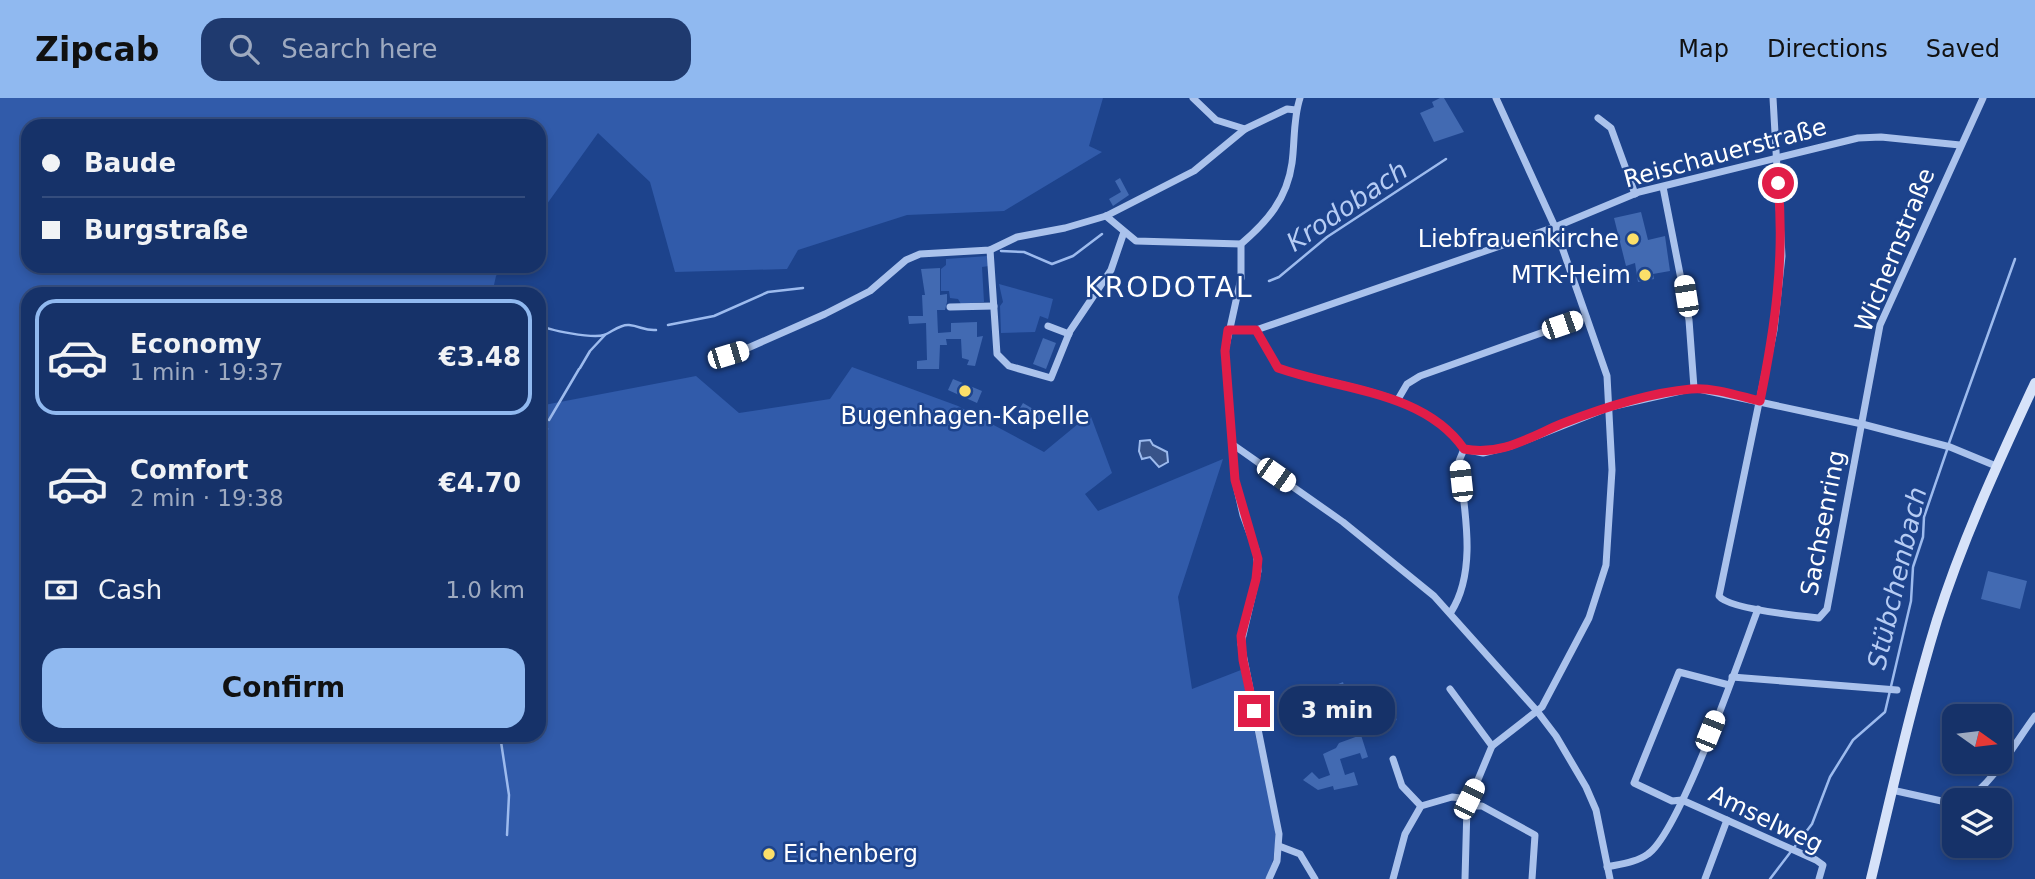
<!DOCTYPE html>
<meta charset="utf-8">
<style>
:root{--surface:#163269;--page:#1f3a6f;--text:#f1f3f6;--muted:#9eaac0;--line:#354d7d;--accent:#90b9f0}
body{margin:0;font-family:"DejaVu Sans",sans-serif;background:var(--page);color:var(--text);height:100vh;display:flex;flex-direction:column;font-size:26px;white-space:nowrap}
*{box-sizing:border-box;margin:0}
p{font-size:23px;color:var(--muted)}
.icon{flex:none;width:38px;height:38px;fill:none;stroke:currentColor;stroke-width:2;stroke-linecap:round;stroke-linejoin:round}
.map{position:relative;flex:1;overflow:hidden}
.panel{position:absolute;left:21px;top:189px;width:525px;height:455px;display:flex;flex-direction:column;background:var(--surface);border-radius:21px;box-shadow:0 4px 10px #0003,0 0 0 2px var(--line)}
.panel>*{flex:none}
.guide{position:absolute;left:21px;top:21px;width:525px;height:154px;border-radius:21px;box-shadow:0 4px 10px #0003,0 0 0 2px var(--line);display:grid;align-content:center;height:154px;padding:0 21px;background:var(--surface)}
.needle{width:46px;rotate:104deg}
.buttons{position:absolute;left:1942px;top:606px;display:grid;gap:14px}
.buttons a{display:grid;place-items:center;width:70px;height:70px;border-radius:14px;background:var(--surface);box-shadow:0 4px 10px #0003,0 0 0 2px var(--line);font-size:35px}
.end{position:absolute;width:32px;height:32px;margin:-16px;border:9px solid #e11d48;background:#fff;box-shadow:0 0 0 4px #fff}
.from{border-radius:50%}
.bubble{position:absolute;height:49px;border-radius:21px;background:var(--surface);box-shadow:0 4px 10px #0003,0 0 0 2px var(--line);font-size:23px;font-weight:700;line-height:49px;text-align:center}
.car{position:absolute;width:21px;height:42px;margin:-21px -10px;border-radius:9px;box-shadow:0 0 5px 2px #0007;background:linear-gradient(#fff 24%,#345 0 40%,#fff 0 76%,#345 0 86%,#fff 0)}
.guide b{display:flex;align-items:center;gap:24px;height:66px;font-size:26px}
.guide b+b{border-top:2px solid var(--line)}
.guide i{width:18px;height:18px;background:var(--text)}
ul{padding:12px 0 0;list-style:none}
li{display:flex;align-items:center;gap:21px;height:116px;margin:0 14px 10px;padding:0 7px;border:4px solid transparent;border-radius:21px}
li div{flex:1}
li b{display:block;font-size:26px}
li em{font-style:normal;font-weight:700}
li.on{border-color:var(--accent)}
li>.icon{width:63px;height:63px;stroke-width:1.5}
.pay{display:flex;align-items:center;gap:18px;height:77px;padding:0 21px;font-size:26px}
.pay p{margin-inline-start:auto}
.cta{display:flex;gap:14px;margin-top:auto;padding:14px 21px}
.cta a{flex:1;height:80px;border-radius:21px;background:var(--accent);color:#111;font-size:28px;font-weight:700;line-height:80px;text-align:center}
header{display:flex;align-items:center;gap:42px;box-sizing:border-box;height:98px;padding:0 35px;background:var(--accent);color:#111}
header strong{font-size:33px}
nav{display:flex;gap:38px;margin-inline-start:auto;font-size:24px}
.search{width:490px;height:63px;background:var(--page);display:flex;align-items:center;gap:18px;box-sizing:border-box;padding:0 24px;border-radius:21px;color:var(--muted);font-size:26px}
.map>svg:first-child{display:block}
.green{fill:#315baa}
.water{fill:#385389;stroke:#9dbbee;stroke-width:2}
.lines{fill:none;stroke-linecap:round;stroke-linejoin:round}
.stream{stroke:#9dbbee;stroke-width:2.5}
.building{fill:#426ab2}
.minor{stroke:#aac2ec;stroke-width:7}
.secondary{stroke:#d6e2f9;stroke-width:10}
.route{stroke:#e11d48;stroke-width:9}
.poi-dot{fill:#fcdf69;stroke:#1d438c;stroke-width:2.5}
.labels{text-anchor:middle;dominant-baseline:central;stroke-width:5;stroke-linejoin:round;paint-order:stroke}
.street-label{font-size:24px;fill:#fff;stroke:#1d438c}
.poi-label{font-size:24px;fill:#fff;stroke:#1d438c;text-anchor:end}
.water-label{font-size:26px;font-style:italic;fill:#b6ccf4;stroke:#1d438c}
.quarter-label{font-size:28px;letter-spacing:2px;fill:#fff;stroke:#1d438c}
</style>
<header>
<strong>Zipcab</strong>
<div class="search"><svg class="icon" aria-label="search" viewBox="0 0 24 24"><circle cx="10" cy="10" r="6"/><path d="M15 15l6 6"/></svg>Search here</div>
<nav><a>Map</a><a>Directions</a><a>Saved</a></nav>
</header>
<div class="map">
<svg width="2035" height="781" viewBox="0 0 2035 781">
<rect width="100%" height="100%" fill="#1d438c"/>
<g class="green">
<path d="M0 0H1103L1089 48 1102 54 1004 113 907 117 798 152 787 171 675 174 650 84 598 35 539 117V28H28V168H503L496 178 492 196H28V637H539V308L696 278 739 315 830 301 852 269 958 308 1044 354 1090 316 1112 375 1085 396 1098 413 1223 361 1178 499 1192 591 1241 572 1276 730C1275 748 1275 766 1265 781H0Z"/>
<polygon points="988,158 989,168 982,169 984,204 961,206 958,201 950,200 949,193 941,193 941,171 946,167 946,161"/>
<polygon points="999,186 1053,201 1048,221 1040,218 1035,234 1001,235 1000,208 1003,204"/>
<polygon points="1386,594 1397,622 1374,630 1366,610"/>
</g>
<polygon class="water" points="1150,342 1153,347 1167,354 1168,364 1159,369 1150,359 1142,361 1139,353 1140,343"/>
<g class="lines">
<g class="stream">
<polyline points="1001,153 1024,154 1052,166 1073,158 1102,136"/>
<polyline points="1269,183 1279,179 1327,139 1446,61"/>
<polyline points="460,192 467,196"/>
<path d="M539 227C548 232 593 241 604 237 612 234 620 226 629 227 640 228 645 233 656 232"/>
<polyline points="668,227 714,218 768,194 803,190"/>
<polyline points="580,270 590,253 605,237"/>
<polyline points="549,322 579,271"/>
<polyline points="1949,345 2015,161"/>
<polyline points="539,348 547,331"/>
<polyline points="500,637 509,697 507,737"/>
<polyline points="1770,781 1812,726 1830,679 1853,642 1885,614 1911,503 1913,469 1923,439 1924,419 1947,352"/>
</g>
</g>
<g class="building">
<polygon points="1440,0 1444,0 1464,34 1434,44 1420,15 1434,9 1432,4"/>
<polygon points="1120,80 1129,97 1113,108 1109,101 1121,94 1115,83"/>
<polygon points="1641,114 1648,142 1665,138 1670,173 1653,176 1654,181 1638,184 1635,165 1626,168 1614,120"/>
<polygon points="940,170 940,197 947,196 947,204 945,212 937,212 938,235 951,234 951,225 977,224 977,239 983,238 975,268 967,267 969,262 962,260 961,241 946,241 947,247 940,247 939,271 917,271 917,263 927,262 926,225 909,226 908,218 923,218 922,197 925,197 921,171"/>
<polygon points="1043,240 1056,245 1046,271 1033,266"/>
<polygon points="953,281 982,293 977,305 948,292"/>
<polygon points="1023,305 1045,318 1039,328 1017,315"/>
<polygon points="1988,473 2027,483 2020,511 1981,501"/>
<polygon points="1343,584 1353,618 1346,621 1343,631 1326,591"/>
<polygon points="1361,637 1368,659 1362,661 1360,655 1340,661 1345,677 1354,674 1358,687 1334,692 1333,688 1318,692 1303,682 1312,674 1319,681 1330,677 1323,656 1336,650 1339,645"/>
</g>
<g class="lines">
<g class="minor">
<polyline points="1193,0 1216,22 1245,31"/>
<path d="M1773 0 1782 158 1774 232 1719 498C1728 511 1800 518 1819 520L1827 511 1880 227 1983 0"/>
<polyline points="1598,20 1611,30 1635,96"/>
<polyline points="1663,89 1689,222 1694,290"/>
<polyline points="1106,118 1136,143 1241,146"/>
<polyline points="990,152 997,256 1009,268 1051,280 1070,233 1111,172 1124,134"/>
<polyline points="950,209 994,208"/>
<polyline points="1048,228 1069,236"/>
<polyline points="1228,232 1256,232 1555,129 1639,94 1858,40 1881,39 1960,47"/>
<path d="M1256 232 1278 270C1340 291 1424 293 1464 351L1459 363C1464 410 1478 472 1451 514"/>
<polyline points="714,261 741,253 825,216 870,193 906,162 920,156 990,152 1017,139 1065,130 1106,118 1194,73 1245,31 1287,11 1296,12"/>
<polyline points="1397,303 1407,286 1420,278 1586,219"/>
<polyline points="1232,346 1343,424 1434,498 1537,613 1556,638 1586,689 1596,712 1610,781"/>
<polyline points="1464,351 1483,355 1511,348 1610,309 1694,290 1862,326 1950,349 1996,368"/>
<polyline points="1732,579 1897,592"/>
<polyline points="1729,587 1679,574 1634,685 1672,703 1682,702 1816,762 1823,767 1819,781"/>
<polyline points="1450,591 1492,648"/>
<polyline points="1393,661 1402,688 1421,708"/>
<polyline points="1892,692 1955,706"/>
<path d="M1965 702C1991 689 2017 642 2035 618"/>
<polyline points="1467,708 1482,708 1535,737 1532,781"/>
<polyline points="1279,748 1300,756 1315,781"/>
<path d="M1607 769C1621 766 1637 764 1648 756 1680 734 1741 556 1758 511"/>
<path d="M1269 781 1277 763 1279 736 1241 546 1258 473 1256 452 1243 417 1235 382 1225 253 1241 180V146C1267 124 1287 101 1292 65 1295 43 1293 21 1300 0"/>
<polyline points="1393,781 1405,736 1421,708 1452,699 1469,701"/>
<polyline points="1465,781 1467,708 1492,648 1542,609 1589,520 1606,467 1612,372 1607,278 1555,129 1496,0"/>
<polyline points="1705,781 1727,722"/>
</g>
<path class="secondary" d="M1871 781C1892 694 1911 607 1937 522 1963 440 1999 363 2035 285"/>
</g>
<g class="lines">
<path class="route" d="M1254 613 1243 562 1241 538 1256 481 1258 461 1235 382 1225 253 1228 232H1256L1278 270C1340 292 1424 293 1464 351 1501 358 1528 340 1561 326 1602 310 1648 295 1691 291 1713 289 1739 298 1760 303 1775 230 1785 160 1778 85"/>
</g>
<g class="poi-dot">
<circle cx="1633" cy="141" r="7"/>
<circle cx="1645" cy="177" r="7"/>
<circle cx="965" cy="293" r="7"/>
<circle cx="769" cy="756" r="7"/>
</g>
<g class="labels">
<g class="street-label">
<text transform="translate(1725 55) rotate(-15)">Reischauerstraße</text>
<text transform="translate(1895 152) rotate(-68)">Wichernstraße</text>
<text transform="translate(1823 425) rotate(-79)">Sachsenring</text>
<text transform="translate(1766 721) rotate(26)">Amselweg</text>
</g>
<g class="poi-label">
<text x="1619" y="141">Liebfrauenkirche</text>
<text x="1631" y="177">MTK-Heim</text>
<text x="965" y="318" text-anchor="middle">Bugenhagen-Kapelle</text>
<text x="783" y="756" text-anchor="start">Eichenberg</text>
</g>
<g class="water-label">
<text transform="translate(1347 108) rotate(-34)">Krodobach</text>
<text transform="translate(1897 480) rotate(-77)">Stübchenbach</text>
</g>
<g class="quarter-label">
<text x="1169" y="189">KRODOTAL</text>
</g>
</g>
</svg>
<div class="buttons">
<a><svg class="needle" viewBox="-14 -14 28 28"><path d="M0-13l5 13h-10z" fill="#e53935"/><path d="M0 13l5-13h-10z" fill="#9eaac0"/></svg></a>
<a><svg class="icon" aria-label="layers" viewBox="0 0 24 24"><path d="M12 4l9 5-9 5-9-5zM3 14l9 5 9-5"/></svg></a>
</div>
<i class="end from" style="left:1778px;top:85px"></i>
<i class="end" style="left:1254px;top:613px"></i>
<div class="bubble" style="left:1279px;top:588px;width:116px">3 min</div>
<i class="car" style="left:1686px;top:198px;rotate:351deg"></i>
<i class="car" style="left:1562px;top:227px;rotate:71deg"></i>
<i class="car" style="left:728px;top:257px;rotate:73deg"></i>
<i class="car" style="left:1276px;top:377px;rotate:125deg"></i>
<i class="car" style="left:1461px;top:383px;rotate:354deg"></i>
<i class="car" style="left:1710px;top:633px;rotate:22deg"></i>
<i class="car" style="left:1469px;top:701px;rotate:26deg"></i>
<div class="guide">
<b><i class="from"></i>Baude</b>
<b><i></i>Burgstraße</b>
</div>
<section class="panel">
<ul>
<li class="on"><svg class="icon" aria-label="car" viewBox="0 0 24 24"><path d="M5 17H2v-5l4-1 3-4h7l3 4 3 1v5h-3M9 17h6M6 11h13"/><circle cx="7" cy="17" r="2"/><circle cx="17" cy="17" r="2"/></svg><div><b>Economy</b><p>1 min · 19:37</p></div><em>€3.48</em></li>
<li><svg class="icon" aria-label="car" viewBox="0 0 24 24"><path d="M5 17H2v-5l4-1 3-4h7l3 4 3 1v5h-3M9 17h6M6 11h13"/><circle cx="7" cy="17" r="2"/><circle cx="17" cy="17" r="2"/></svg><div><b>Comfort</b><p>2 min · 19:38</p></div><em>€4.70</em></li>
</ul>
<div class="pay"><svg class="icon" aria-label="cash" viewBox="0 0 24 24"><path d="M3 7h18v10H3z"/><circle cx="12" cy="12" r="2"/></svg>Cash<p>1.0 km</p></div>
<div class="cta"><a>Confirm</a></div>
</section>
</div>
